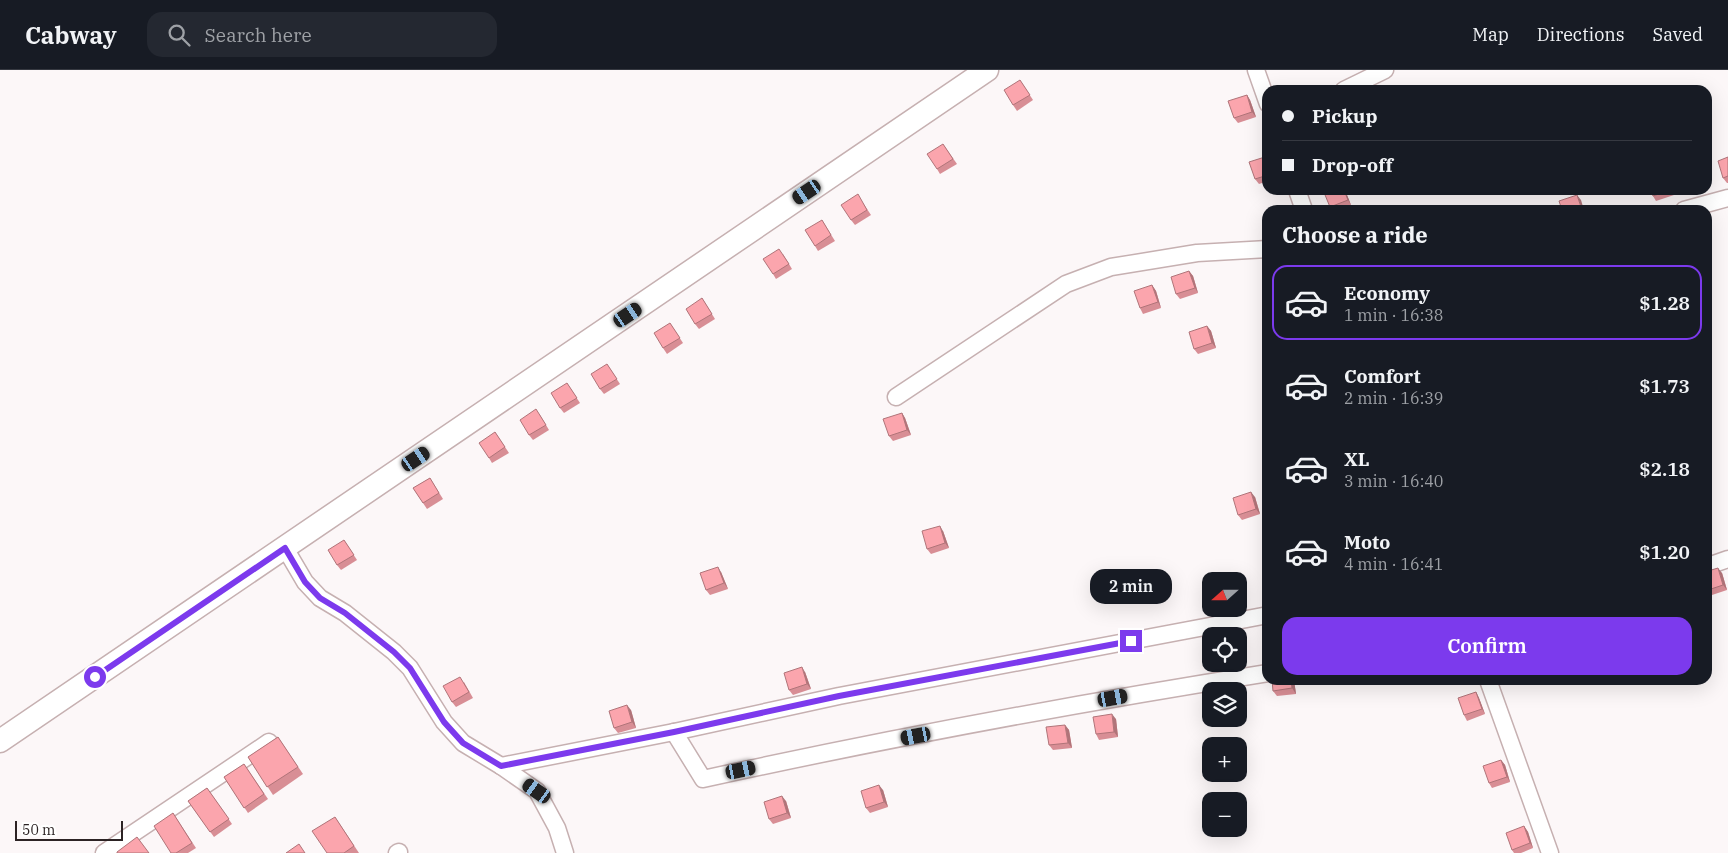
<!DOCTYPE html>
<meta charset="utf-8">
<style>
:root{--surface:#171b24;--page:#242831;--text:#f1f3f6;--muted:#9ea1a6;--line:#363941;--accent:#7c3aed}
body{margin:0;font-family:"IBM Plex Serif",serif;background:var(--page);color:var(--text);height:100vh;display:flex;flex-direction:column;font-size:19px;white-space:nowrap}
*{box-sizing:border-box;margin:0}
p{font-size:16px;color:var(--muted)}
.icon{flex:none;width:28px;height:28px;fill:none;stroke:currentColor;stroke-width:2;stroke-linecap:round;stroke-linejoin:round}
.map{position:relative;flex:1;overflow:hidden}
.sheet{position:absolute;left:1262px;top:135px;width:450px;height:480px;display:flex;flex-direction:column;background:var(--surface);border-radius:15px;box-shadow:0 5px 20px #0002}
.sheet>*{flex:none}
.top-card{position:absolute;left:1262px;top:15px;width:450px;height:110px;border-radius:15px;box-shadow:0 5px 20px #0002;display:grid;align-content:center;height:110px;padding:0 20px;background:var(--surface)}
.needle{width:32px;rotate:249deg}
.fabs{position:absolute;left:1202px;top:502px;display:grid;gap:10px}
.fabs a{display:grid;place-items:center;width:45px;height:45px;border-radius:10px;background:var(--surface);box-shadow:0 5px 20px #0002;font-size:25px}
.scale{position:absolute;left:15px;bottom:12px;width:108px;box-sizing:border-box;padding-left:5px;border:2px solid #2c2324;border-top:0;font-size:14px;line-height:18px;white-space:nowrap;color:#2c2324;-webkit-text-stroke:4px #fff;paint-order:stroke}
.end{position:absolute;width:22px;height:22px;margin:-11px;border:6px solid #7c3aed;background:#fff;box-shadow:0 0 0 2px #fff}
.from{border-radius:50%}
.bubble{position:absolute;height:35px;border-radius:15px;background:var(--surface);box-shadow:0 5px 20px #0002;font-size:16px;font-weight:600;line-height:35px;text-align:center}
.car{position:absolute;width:15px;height:30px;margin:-15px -8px;border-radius:6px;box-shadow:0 0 4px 1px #0007;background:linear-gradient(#222 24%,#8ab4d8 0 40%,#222 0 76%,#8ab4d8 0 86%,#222 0)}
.top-card b{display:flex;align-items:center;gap:18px;height:48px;font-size:19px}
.top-card b+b{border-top:1px solid var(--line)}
.top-card i{width:12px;height:12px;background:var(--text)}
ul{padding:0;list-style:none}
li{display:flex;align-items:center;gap:15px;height:75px;margin:0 10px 8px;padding:0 10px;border:2px solid transparent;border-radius:15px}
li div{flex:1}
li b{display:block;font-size:19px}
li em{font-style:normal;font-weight:600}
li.selected{border-color:var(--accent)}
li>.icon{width:45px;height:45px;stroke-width:1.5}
h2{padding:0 20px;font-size:22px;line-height:60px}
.button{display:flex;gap:10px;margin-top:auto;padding:10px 20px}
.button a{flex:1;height:58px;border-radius:15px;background:var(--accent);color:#fff;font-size:20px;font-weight:600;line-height:58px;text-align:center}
header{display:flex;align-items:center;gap:30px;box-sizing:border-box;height:70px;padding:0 25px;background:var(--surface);border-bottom:1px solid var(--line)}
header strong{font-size:24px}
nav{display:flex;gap:28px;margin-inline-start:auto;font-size:18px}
.search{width:350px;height:45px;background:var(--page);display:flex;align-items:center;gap:12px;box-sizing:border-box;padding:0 18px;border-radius:15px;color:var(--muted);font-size:19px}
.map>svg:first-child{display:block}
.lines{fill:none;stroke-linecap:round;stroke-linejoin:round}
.street-casing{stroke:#c6b0b1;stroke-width:19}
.secondary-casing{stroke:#c6b0b1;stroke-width:25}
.street{stroke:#fff;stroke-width:16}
.secondary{stroke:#fff;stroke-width:22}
.wall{fill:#d88e95}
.shaded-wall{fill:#b07479}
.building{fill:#fba5ad;stroke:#b07479}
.route{stroke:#7c3aed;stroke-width:6}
</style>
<header>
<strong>Cabway</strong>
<div class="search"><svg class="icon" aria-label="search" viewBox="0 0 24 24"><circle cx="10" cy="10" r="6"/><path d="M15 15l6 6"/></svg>Search here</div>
<nav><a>Map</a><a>Directions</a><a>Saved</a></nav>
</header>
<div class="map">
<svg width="1728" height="783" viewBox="0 0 1728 783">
<rect width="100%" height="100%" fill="#fcf7f8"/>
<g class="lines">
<g class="street-casing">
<g id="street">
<polyline points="1256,0 1268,34"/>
<polyline points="1344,20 1385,0"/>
<polyline points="1297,120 1304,140"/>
<polyline points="1684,140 1728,128"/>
<polyline points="896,327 1066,214 1111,197 1197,183 1268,179"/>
<polyline points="285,478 305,512 320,528 345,543 394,582 410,598 444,652 463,673 501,696 537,721 557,758 565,783"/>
<polyline points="1708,496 1728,489"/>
<polyline points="1488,610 1550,783"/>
<path d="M674 662 703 709C890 668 1079 633 1268 603"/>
<polyline points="501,696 674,662 839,626 1268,545"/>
<polyline points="104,783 269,672"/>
<polyline points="397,783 399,782"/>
</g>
</g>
<g class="secondary-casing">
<polyline id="secondary" points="0,671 987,0"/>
</g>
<use href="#street" class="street"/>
<use href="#secondary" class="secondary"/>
</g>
<g class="wall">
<polygon points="1020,10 1033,30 1017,41 1013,35"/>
<polygon points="1247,25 1250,30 1256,47 1238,53 1234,48"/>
<polygon points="943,74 957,94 940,104 937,99"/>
<polygon points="1268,86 1268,111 1259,114 1255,109"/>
<polygon points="1728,87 1728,113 1727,113 1723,108"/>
<polygon points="1345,120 1351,135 1339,140 1332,140 1330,137"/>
<polygon points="1651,120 1673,120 1674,125 1656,131 1653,126"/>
<polygon points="861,130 871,145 855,155 851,150"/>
<polygon points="822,150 835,171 818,181 815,176"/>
<polygon points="783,184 792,199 776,209 773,204"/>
<polygon points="1189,201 1193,206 1198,223 1180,229 1176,224"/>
<polygon points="1152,215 1156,221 1161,238 1143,244 1140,238"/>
<polygon points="702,228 715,249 699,259 695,254"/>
<polygon points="670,253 683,273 667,284 663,278"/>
<polygon points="1207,256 1211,261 1216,278 1198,284 1194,279"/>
<polygon points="607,294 620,314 604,324 600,319"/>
<polygon points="567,313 580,333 564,343 560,338"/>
<polygon points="902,343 905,348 911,365 893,371 889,366"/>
<polygon points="540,345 549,360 533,370 529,365"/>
<polygon points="495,362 509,383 492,393 489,388"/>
<polygon points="430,408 443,429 427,439 413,418"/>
<polygon points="1255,427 1260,444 1242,450 1238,445"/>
<polygon points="943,461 949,478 931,484 927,479"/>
<polygon points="344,470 357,490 341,500 337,495"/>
<polygon points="1708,501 1722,503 1727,520 1709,526 1708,524"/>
<polygon points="721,502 728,519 710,525 706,520"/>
<polygon points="805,602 811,619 793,625 789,620"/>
<polygon points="1294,610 1296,624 1277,626 1273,621"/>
<polygon points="464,612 473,628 456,637 452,632"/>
<polygon points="1476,622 1479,628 1485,644 1467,651 1464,645"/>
<polygon points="631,640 636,658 618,663 614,658"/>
<polygon points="1116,649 1118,667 1099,670 1096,664"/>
<polygon points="1065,655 1069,660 1072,678 1053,680 1049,675"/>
<polygon points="278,667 303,704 273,725 248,687"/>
<polygon points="1501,690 1505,695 1510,712 1492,718 1489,713"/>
<polygon points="244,694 268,729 248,743 224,707"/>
<polygon points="207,718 232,754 214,767 188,731"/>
<polygon points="883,720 888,737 870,743 866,738"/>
<polygon points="786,731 791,748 773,754 769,749"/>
<polygon points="173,743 196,778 188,783 171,783"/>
<polygon points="335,747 359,783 327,783"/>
<polygon points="1524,756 1528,762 1533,778 1521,783 1514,783 1512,780"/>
</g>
<g class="shaded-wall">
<polygon points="1247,25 1250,30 1256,47 1252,42"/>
<polygon points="1344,120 1345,120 1351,135 1348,130"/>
<polygon points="1577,125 1581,130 1584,140 1582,140"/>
<polygon points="1189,201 1193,206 1198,223 1195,218"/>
<polygon points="1152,215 1156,221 1161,238 1158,232"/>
<polygon points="1207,256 1211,261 1216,278 1212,273"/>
<polygon points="902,343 905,348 911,365 907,360"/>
<polygon points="1251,422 1255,427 1260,444 1256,439"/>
<polygon points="940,456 943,461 949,478 945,473"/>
<polygon points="718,497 721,502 728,519 724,513"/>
<polygon points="1718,498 1722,503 1727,520 1723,515"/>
<polygon points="802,597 805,602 811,619 807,614"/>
<polygon points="1291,610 1294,610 1296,624 1292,618"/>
<polygon points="1476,622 1479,628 1485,644 1482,639"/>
<polygon points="627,635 631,640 636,658 632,652"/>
<polygon points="1112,644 1116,649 1118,667 1114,662"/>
<polygon points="1065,655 1069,660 1072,678 1068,673"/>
<polygon points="1501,690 1505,695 1510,712 1507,707"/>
<polygon points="879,715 883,720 888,737 884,732"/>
<polygon points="782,726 786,731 791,748 787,743"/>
<polygon points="1524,756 1528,762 1533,778 1530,773"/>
</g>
<g class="building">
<polygon points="1020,10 1030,25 1013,35 1004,20"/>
<polygon points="1247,25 1252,42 1234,48 1228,31"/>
<polygon points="943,74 953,89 937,99 927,84"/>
<polygon points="1268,86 1268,105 1255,109 1249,92"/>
<polygon points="1728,87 1728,106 1723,108 1718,91"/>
<polygon points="1323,120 1344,120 1348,130 1330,137"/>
<polygon points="1651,120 1671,120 1653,126"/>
<polygon points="858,124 867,140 851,150 841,135"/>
<polygon points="1577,125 1582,140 1562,140 1559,131"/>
<polygon points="822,150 831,165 815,176 805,160"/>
<polygon points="779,179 789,194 773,204 763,189"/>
<polygon points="1189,201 1195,218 1176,224 1171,207"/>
<polygon points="1152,215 1158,232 1140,238 1134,221"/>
<polygon points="702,228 712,244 695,254 686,239"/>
<polygon points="670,253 680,268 663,278 654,263"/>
<polygon points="1207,256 1212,273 1194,279 1189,262"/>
<polygon points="607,294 617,309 600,319 591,304"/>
<polygon points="567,313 577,328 560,338 551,323"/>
<polygon points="536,339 546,355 529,365 520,350"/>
<polygon points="902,343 907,360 889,366 883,349"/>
<polygon points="495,362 505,377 489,388 479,373"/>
<polygon points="430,408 439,423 423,433 413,418"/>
<polygon points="1251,422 1256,439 1238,445 1233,428"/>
<polygon points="940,456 945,473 927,479 922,461"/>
<polygon points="344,470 354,485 337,495 328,480"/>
<polygon points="718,497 724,513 706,520 700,503"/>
<polygon points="1718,498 1723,515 1708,520 1708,501"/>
<polygon points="802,597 807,614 789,620 784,603"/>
<polygon points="460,607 469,622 452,632 443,616"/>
<polygon points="1272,610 1291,610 1292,618 1273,621"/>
<polygon points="1476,622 1482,639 1464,645 1458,628"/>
<polygon points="627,635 632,652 614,658 609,641"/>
<polygon points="1112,644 1114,662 1096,664 1093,647"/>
<polygon points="1065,655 1068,673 1049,675 1046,657"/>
<polygon points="278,667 298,697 267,717 248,687"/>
<polygon points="1501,690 1507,707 1489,713 1483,696"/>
<polygon points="244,694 264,724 244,738 224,707"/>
<polygon points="879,715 884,732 866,738 861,721"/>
<polygon points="207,718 229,749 210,762 188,731"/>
<polygon points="782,726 787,743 769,749 764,732"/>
<polygon points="173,743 192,773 176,783 171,783 154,756"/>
<polygon points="335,747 354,776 344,783 327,783 312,761"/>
<polygon points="1524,756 1530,773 1512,780 1506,763"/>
<polygon points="137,767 149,783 117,783 117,782"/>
<polygon points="299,774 305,783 286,783"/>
</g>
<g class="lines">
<polyline class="route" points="95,607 285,478 305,512 320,528 345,543 394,582 410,598 444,652 463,673 501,696 674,662 839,626 1131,571"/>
</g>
</svg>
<div class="fabs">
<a><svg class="needle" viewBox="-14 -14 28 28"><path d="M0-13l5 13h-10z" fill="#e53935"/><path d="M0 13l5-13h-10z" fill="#9ea1a6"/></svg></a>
<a><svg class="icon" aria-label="locate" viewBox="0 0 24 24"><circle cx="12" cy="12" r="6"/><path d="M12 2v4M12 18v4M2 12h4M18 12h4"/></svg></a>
<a><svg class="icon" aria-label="layers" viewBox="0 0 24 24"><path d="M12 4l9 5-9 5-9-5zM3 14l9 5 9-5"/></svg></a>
<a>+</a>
<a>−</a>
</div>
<div class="scale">50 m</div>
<i class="end from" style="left:95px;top:607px"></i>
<i class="end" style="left:1131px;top:571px"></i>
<div class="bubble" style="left:1090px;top:499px;width:82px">2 min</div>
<i class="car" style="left:807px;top:122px;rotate:236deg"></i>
<i class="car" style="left:628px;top:245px;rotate:56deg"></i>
<i class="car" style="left:416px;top:389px;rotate:56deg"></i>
<i class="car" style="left:1113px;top:628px;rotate:80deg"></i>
<i class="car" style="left:916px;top:666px;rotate:259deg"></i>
<i class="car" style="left:741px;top:700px;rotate:78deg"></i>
<i class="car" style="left:537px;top:721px;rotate:305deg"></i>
<div class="top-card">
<b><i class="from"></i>Pickup</b>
<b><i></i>Drop-off</b>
</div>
<section class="sheet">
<h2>Choose a ride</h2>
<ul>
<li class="selected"><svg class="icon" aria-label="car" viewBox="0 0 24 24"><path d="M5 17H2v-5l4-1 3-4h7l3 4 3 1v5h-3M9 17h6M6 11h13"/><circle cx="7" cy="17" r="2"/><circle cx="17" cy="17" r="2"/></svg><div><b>Economy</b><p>1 min · 16:38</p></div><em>$1.28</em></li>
<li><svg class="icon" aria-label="car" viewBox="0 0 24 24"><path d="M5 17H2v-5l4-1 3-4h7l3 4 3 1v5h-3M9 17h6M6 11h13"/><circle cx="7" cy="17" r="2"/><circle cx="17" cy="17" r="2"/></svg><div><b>Comfort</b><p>2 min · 16:39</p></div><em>$1.73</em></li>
<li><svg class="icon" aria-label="car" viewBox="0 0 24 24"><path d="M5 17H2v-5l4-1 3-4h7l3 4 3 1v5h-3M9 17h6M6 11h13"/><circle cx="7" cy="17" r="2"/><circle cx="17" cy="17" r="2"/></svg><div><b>XL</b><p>3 min · 16:40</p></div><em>$2.18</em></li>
<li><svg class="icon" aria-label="car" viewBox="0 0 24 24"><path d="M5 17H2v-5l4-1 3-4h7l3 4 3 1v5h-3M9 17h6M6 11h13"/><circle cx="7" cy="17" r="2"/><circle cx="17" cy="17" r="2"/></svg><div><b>Moto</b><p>4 min · 16:41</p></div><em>$1.20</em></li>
</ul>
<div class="button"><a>Confirm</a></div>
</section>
</div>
